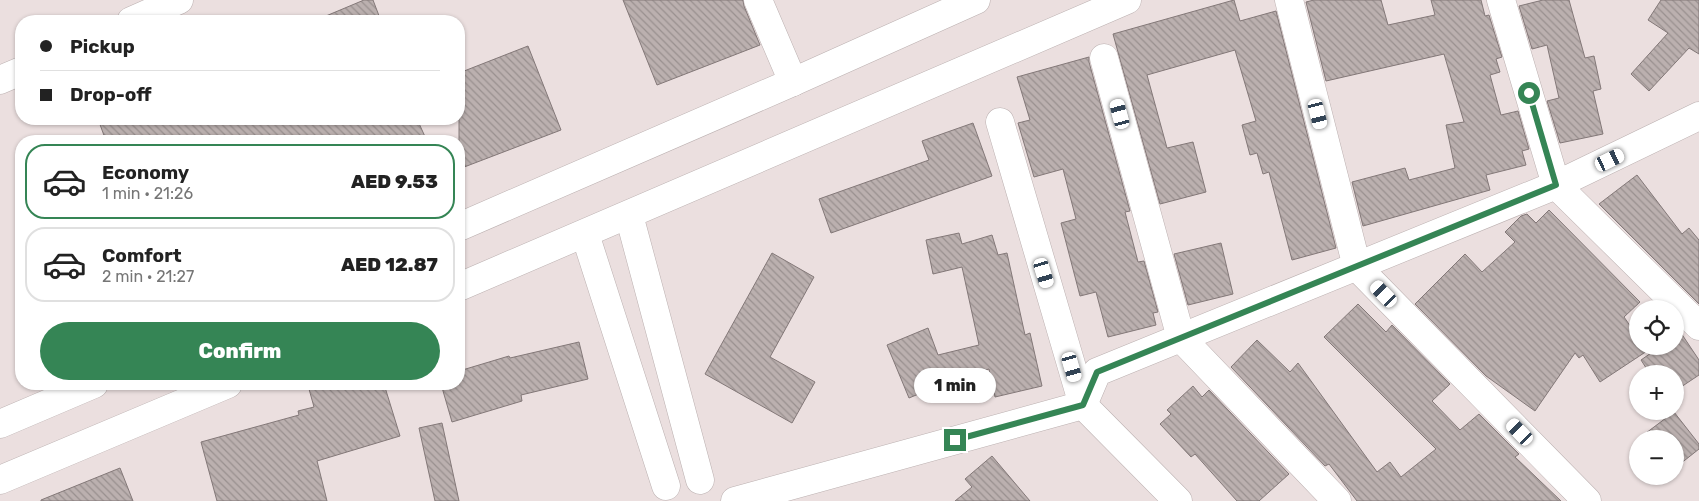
<!DOCTYPE html>
<meta charset="utf-8">
<style>
:root{--surface:#fff;--page:#f2f2f2;--text:#222;--muted:#767676;--line:#e0e0e0;--accent:#358555}
body{margin:0;font-family:Rubik,sans-serif;background:var(--page);color:var(--text);height:100vh;display:flex;flex-direction:column;font-size:19px;white-space:nowrap}
*{box-sizing:border-box;margin:0}
p{font-size:16px;color:var(--muted)}
.icon{flex:none;width:28px;height:28px;fill:none;stroke:currentColor;stroke-width:2;stroke-linecap:round;stroke-linejoin:round}
.map{position:relative;flex:1;overflow:hidden}
.drawer{position:absolute;left:15px;top:135px;width:450px;height:255px;display:flex;flex-direction:column;background:var(--surface);border-radius:20px;box-shadow:0 1px 4px #0004}
.drawer>*{flex:none}
.guide{position:absolute;left:15px;top:15px;width:450px;height:110px;border-radius:20px;box-shadow:0 1px 4px #0004;display:grid;align-content:center;height:110px;padding:0 25px;background:var(--surface)}
.controls{position:absolute;left:1629px;top:300px;display:grid;gap:10px}
.controls a{display:grid;place-items:center;width:55px;height:55px;border-radius:50%;background:var(--surface);box-shadow:0 1px 4px #0004;font-size:25px}
.end{position:absolute;width:22px;height:22px;margin:-11px;border:6px solid #358555;background:#fff;box-shadow:0 0 0 2px #fff}
.from{border-radius:50%}
.bubble{position:absolute;height:35px;border-radius:18px;background:var(--surface);box-shadow:0 1px 4px #0004;font-size:16px;font-weight:800;line-height:35px;text-align:center}
.car{position:absolute;width:15px;height:30px;margin:-15px -8px;border-radius:6px;box-shadow:0 0 4px 1px #0007;background:linear-gradient(#fff 24%,#345 0 40%,#fff 0 76%,#345 0 86%,#fff 0)}
.guide b{display:flex;align-items:center;gap:18px;height:48px;font-size:19px}
.guide b+b{border-top:1px solid var(--line)}
.guide i{width:12px;height:12px;background:var(--text)}
ul{padding:9px 0 0;list-style:none}
li{display:flex;align-items:center;gap:15px;height:75px;margin:0 10px 8px;padding:0 15px;border:2px solid var(--line);border-radius:20px}
li div{flex:1}
li b{display:block;font-size:19px}
li em{font-style:normal;font-weight:800}
li.active{border-color:var(--accent)}
li>.icon{width:45px;height:45px;stroke-width:1.5}
.button{display:flex;gap:10px;margin-top:auto;padding:10px 25px}
.button a{flex:1;height:58px;border-radius:30px;background:var(--accent);color:#fff;font-size:20px;font-weight:800;line-height:58px;text-align:center}
.map>svg:first-child{display:block}
.building{fill:url(#building-back-hatch);stroke:#837878}
.lines{fill:none;stroke-linecap:round;stroke-linejoin:round}
.minor-casing{stroke:#bbb0b0;stroke-width:29}
.minor{stroke:#fff;stroke-width:28}
.route{stroke:#358555;stroke-width:6}
</style>
<div class="map">
<svg width="1699" height="501" viewBox="0 0 1699 501">
<defs>
<pattern id="building-back-hatch" width="6" height="6" patternUnits="userSpaceOnUse" patternTransform="scale(1.25)"><rect width="6" height="6" fill="#bbb0af"/><path d="M-1 5l2 2M0 0l6 6M5-1l2 2" fill="none" stroke="#99908f"/></pattern>
</defs>
<rect width="100%" height="100%" fill="#ebdfdf"/>
<g class="building">
<polygon points="364,0 373,0 381,21 314,21"/>
<polygon points="623,0 743,0 744,6 760,45 657,85"/>
<polygon points="1234,0 1240,21 1276,11 1336,248 1292,260 1269,172 1263,174 1257,153 1250,155 1242,125 1256,121 1235,50 1147,75 1167,148 1193,142 1206,192 1160,204 1113,34"/>
<polygon points="1314,0 1381,0 1388,25 1435,15 1431,0 1481,0 1485,16 1489,15 1502,57 1496,59 1500,72 1490,75 1501,115 1518,111 1529,149 1522,151 1526,165 1486,175 1490,190 1363,226 1352,182 1405,168 1409,180 1455,168 1446,125 1464,122 1444,54 1326,81 1306,2"/>
<polygon points="1543,0 1569,0 1585,58 1594,56 1601,89 1593,91 1603,134 1560,143 1547,101 1559,98 1547,45 1532,49 1519,6"/>
<polygon points="1661,0 1699,0 1699,54 1689,48 1649,91 1631,74 1668,33 1648,20"/>
<polygon points="528,46 561,130 459,169 459,73"/>
<polygon points="1089,57 1089,62 1130,211 1125,212 1138,262 1144,261 1158,312 1153,313 1156,325 1108,337 1096,292 1080,296 1061,223 1076,219 1063,169 1034,177 1018,123 1030,120 1017,77"/>
<polygon points="98,119 417,119 427,141 106,141"/>
<polygon points="973,123 992,176 831,233 819,199 929,160 922,141"/>
<polygon points="1637,175 1682,234 1689,228 1699,240 1699,304 1599,204"/>
<polygon points="1549,210 1640,302 1624,317 1638,337 1638,346 1643,346 1647,351 1600,382 1583,355 1579,358 1575,353 1535,411 1486,376 1415,304 1465,254 1482,272 1515,242 1505,232 1521,216 1527,214 1536,223"/>
<polygon points="959,233 962,244 992,235 998,255 1007,253 1025,335 1030,333 1042,386 995,397 989,369 962,376 909,398 887,345 928,328 938,355 979,345 962,267 933,274 926,240"/>
<polygon points="1221,243 1233,294 1188,305 1174,254"/>
<polygon points="772,253 814,277 770,357 815,382 792,423 705,374"/>
<polygon points="1358,304 1386,332 1392,325 1450,384 1432,401 1460,430 1479,414 1519,454 1515,457 1561,501 1357,501 1329,464 1325,466 1231,367 1257,340 1290,372 1298,363 1377,472 1390,462 1401,477 1436,449 1324,337"/>
<polygon points="1681,333 1699,360 1699,375 1675,391 1675,374 1650,374 1641,360 1661,346 1675,346 1675,337"/>
<polygon points="579,342 588,379 521,395 522,401 452,422 441,384 459,384 459,371 509,356 510,358"/>
<polygon points="326,384 384,384 400,436 317,461 327,501 217,501 201,442 299,415 298,411 314,407 309,389"/>
<polygon points="1193,386 1202,397 1209,390 1289,474 1259,501 1237,501 1195,454 1191,457 1160,424 1171,414 1167,410"/>
<polygon points="1674,412 1699,444 1699,449 1675,468 1675,439 1638,439"/>
<polygon points="442,423 459,501 435,501 419,428"/>
<polygon points="992,456 1030,501 955,501 972,487 965,479"/>
<polygon points="120,468 133,501 41,501 41,500"/>
</g>
<g class="lines">
<g class="minor-casing">
<g id="minor">
<polyline points="758,0 793,82"/>
<polyline points="1289,0 1357,267 1587,501"/>
<polyline points="1501,0 1556,185 1699,116"/>
<polyline points="131,21 179,0"/>
<polyline points="1104,58 1181,338 1337,501"/>
<polyline points="0,80 21,71"/>
<polyline points="1000,122 1083,405"/>
<polyline points="629,215 700,480"/>
<polyline points="459,227 793,82 976,0"/>
<polyline points="585,234 666,486"/>
<polyline points="459,287 1127,0"/>
<polyline points="1083,405 1097,372 1556,185 1699,326"/>
<polyline points="0,424 94,384"/>
<polyline points="0,480 228,384"/>
<polyline points="735,501 1083,405 1178,501"/>
</g>
</g>
<use href="#minor" class="minor"/>
</g>
<g class="lines">
<polyline class="route" points="955,440 1083,405 1097,372 1556,185 1529,93"/>
</g>
</svg>
<div class="controls">
<a><svg class="icon" aria-label="locate" viewBox="0 0 24 24"><circle cx="12" cy="12" r="6"/><path d="M12 2v4M12 18v4M2 12h4M18 12h4"/></svg></a>
<a>+</a>
<a>−</a>
</div>
<i class="end from" style="left:1529px;top:93px"></i>
<i class="end" style="left:955px;top:440px"></i>
<div class="bubble" style="left:914px;top:368px;width:82px">1 min</div>
<i class="car" style="left:1120px;top:114px;rotate:345deg"></i>
<i class="car" style="left:1318px;top:114px;rotate:166deg"></i>
<i class="car" style="left:1610px;top:160px;rotate:64deg"></i>
<i class="car" style="left:1044px;top:273px;rotate:163deg"></i>
<i class="car" style="left:1384px;top:294px;rotate:316deg"></i>
<i class="car" style="left:1072px;top:367px;rotate:164deg"></i>
<i class="car" style="left:1520px;top:432px;rotate:316deg"></i>
<div class="guide">
<b><i class="from"></i>Pickup</b>
<b><i></i>Drop-off</b>
</div>
<section class="drawer">
<ul>
<li class="active"><svg class="icon" aria-label="car" viewBox="0 0 24 24"><path d="M5 17H2v-5l4-1 3-4h7l3 4 3 1v5h-3M9 17h6M6 11h13"/><circle cx="7" cy="17" r="2"/><circle cx="17" cy="17" r="2"/></svg><div><b>Economy</b><p>1 min · 21:26</p></div><em>AED 9.53</em></li>
<li><svg class="icon" aria-label="car" viewBox="0 0 24 24"><path d="M5 17H2v-5l4-1 3-4h7l3 4 3 1v5h-3M9 17h6M6 11h13"/><circle cx="7" cy="17" r="2"/><circle cx="17" cy="17" r="2"/></svg><div><b>Comfort</b><p>2 min · 21:27</p></div><em>AED 12.87</em></li>
</ul>
<div class="button"><a>Confirm</a></div>
</section>
</div>
